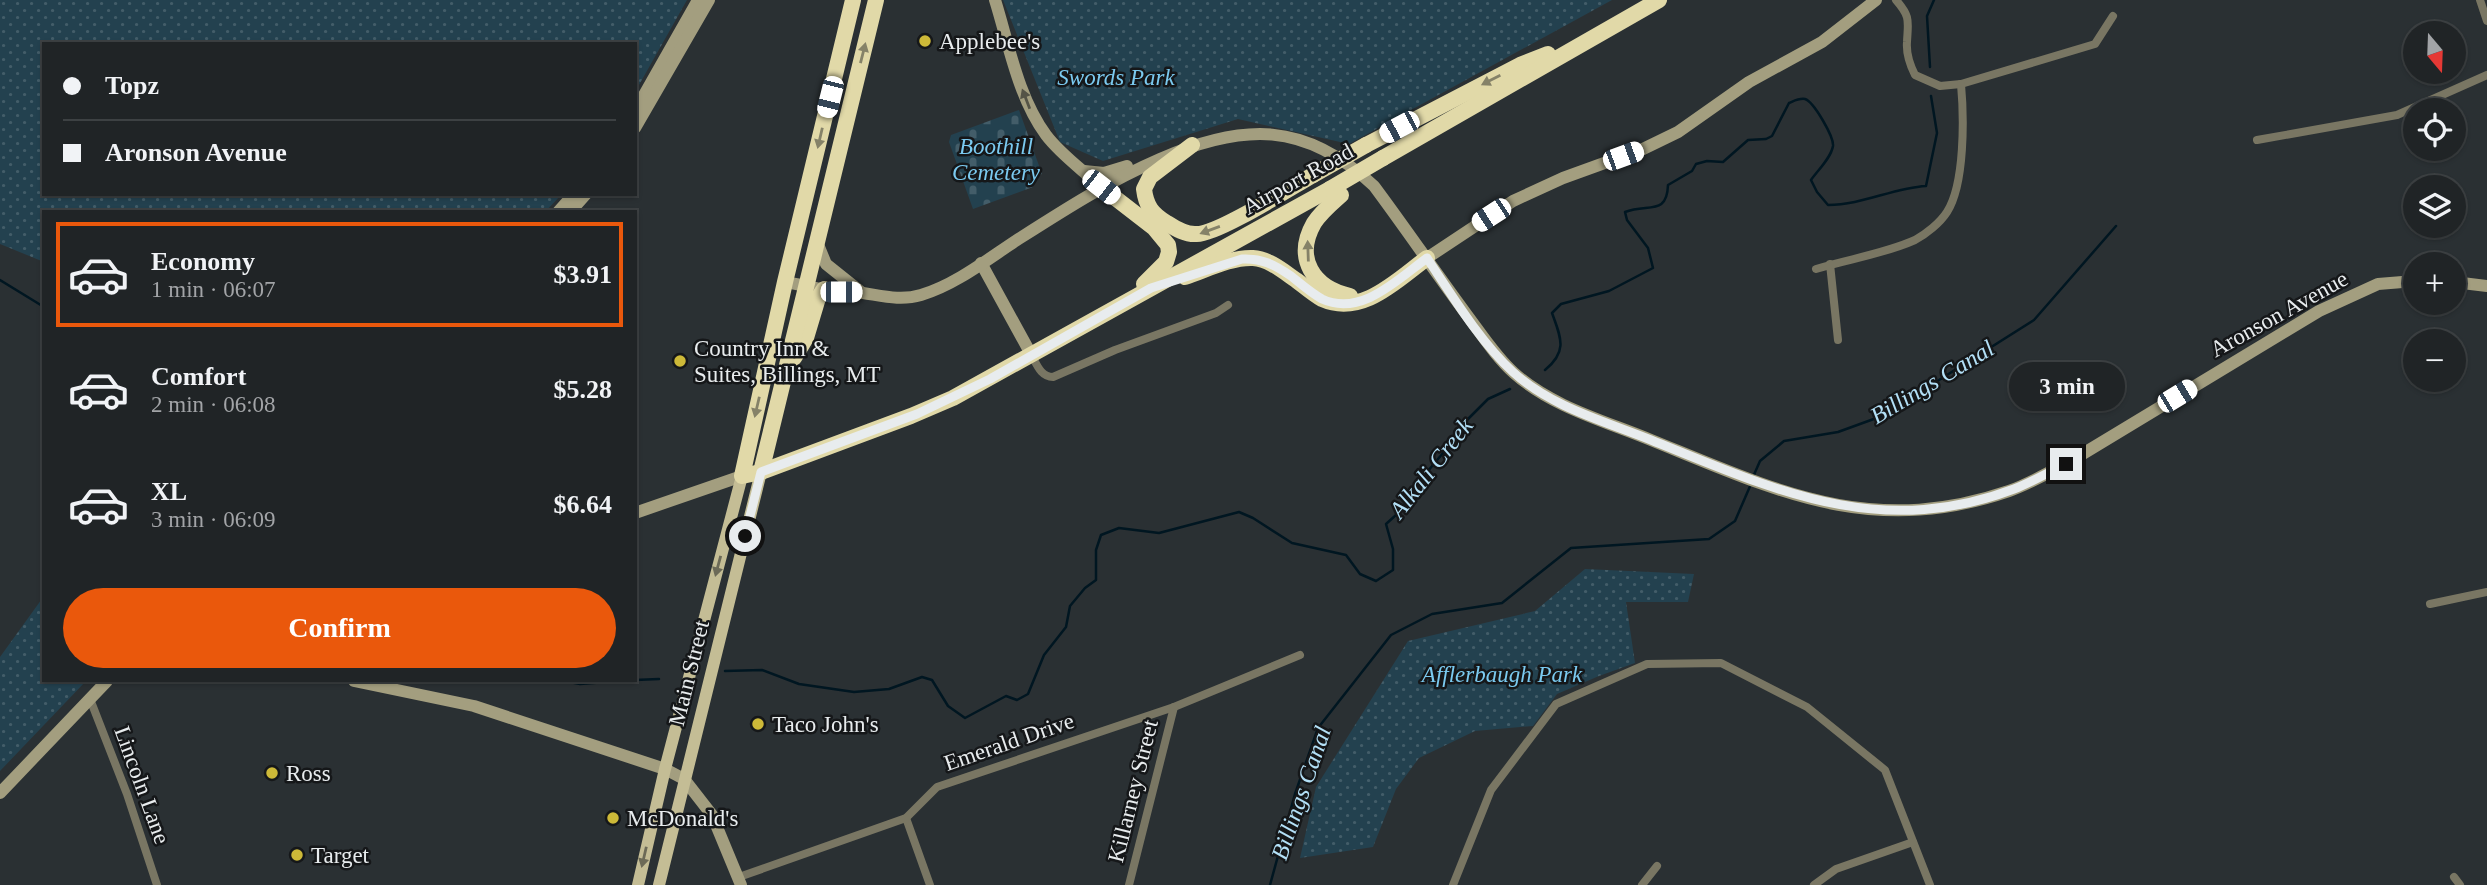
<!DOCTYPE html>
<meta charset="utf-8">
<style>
:root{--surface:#202426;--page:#2d3032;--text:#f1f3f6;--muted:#a2a4a7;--line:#3d4143;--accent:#ea580c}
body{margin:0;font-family:Georgia,serif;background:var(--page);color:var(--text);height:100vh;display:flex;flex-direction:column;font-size:26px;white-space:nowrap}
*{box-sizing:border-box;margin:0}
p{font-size:23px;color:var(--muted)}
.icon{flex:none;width:38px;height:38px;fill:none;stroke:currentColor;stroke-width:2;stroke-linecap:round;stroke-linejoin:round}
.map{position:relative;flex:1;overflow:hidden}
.panel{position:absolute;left:42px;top:210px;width:595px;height:472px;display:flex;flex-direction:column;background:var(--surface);border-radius:0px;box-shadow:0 2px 5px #0004,0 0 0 2px var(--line)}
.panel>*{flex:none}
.top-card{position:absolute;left:42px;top:42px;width:595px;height:154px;border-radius:0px;box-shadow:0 2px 5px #0004,0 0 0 2px var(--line);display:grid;align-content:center;height:154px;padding:0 21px;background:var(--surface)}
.needle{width:46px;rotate:161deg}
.controls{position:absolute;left:2403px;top:21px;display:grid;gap:14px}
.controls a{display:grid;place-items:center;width:63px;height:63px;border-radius:50%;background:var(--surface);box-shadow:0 2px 5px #0004,0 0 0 2px var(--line);font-size:35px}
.end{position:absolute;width:32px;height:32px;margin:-16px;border:9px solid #e8ecee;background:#111;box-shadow:0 0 0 4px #111}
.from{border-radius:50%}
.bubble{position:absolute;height:49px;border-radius:24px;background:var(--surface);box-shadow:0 2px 5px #0004,0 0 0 2px var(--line);font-size:23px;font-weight:800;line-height:49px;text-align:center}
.car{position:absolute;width:21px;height:42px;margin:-21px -10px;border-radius:9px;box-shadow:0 0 5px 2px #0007;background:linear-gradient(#fff 24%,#345 0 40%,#fff 0 76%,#345 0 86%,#fff 0)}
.top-card b{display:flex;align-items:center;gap:24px;height:66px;font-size:26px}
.top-card b+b{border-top:2px solid var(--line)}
.top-card i{width:18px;height:18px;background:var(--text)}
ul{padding:12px 0 0;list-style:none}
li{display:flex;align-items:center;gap:21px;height:105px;margin:0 14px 10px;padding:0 7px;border:4px solid transparent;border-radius:0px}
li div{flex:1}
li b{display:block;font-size:26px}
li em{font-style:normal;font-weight:800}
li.selected{border-color:var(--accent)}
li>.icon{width:63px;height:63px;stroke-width:1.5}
.action{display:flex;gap:14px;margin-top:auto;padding:14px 21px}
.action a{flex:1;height:80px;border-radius:42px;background:var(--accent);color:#fff;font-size:28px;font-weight:800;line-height:80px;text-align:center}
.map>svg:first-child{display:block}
.cemetery{fill:url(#cemetery-stones)}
.park{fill:url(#park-dots)}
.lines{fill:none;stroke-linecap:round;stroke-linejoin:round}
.stream{stroke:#001621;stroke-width:2.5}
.street{stroke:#797663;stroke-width:8}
.secondary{stroke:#a39e7f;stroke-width:12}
.primary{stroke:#c4bd95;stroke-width:12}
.highway{stroke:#e1d9a8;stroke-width:16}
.highway-bridge{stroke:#e1d9a8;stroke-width:16}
.oneway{fill:#858268}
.oneway2{fill:#555447}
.oneway3{fill:#6c6a57}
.route{stroke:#e8ecee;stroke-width:9}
.poi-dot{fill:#cdb938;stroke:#151719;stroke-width:2.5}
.labels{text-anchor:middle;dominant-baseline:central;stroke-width:5;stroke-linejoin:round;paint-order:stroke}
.poi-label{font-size:23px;fill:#e8ecee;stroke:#151719;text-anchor:start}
.park-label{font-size:23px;font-style:italic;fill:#7bcaf0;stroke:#151719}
.street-label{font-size:23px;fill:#e8ecee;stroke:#151719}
.water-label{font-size:24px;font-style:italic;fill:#b3e0f7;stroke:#151719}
</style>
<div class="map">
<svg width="2487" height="885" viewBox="0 0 2487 885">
<defs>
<pattern id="cemetery-stones" width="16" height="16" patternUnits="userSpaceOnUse" patternTransform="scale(1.75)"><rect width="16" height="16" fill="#23414f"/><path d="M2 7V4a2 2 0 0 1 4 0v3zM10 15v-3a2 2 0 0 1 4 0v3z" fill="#435d69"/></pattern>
<pattern id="park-dots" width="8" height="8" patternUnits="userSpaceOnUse" patternTransform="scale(1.75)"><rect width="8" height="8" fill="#23414f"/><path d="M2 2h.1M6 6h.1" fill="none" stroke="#435d69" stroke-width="1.8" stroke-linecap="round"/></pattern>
</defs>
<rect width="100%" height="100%" fill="#2a3033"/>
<polygon class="cemetery" points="1019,110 1042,174 1030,178 1033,187 973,209 949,142 951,135"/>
<g class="park">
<polygon points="0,0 687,0 635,92 635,44 44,44 44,194 562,194 545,212 44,212 44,262 0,244"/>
<polygon points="1003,0 1612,0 1349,144 1238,119 1103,161 1060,142"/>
<polygon points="1585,569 1694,574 1688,602 1626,602 1635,663 1599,676 1557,694 1533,726 1475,731 1419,758 1396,789 1373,847 1300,858 1316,787 1408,641 1535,611"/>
<polygon points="44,596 44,681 86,681 0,771 0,657"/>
</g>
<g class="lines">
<g class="stream">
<polyline points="1930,67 1927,16 1934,0"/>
<polyline points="0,280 44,307"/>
<path d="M1545 370C1568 351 1561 338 1552 313L1561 304 1609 291 1653 268 1648 248 1627 220 1625 212C1648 203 1667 216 1668 185L1692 171 1696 164 1707 161 1723 162 1748 140 1766 139 1772 136 1789 103C1794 101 1799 98 1805 99 1814 102 1834 137 1833 146 1831 158 1818 170 1811 180L1817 192 1828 205C1862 205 1893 188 1926 186L1937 133 1931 96"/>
<polyline points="1753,477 1760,461 1784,441 1838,432 1882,416 2034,320 2116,226"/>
<polyline points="725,671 762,670 799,684 854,692 889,689 922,677 932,680 948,706 965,718 1006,696 1017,700 1028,694 1044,655 1066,627 1070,606 1085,588 1096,580 1096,550 1101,535 1119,528 1159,533 1239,512 1253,518 1292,543 1346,555 1360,574 1376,581 1393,570 1393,549 1386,524 1406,506 1422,478 1454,440 1463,424 1488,399 1510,389"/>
<polyline points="635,680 659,679"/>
<polyline points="564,681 580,684 619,681"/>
<polyline points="1270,885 1295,794 1318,728 1391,635 1432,614 1502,603 1571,548 1709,539 1735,521 1751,484"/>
</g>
<g class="street">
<path d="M1896 0C1911 17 1908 21 1907 42 1906 54 1910 65 1915 75L1940 86 1961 84 2095 44 2113 16"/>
<polyline points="2480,0 2487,21"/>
<polyline points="2257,140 2397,115 2487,75"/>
<polyline points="1830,264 1838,340"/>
<path d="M1816 269C1848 259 1884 254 1915 240 1926 234 1940 223 1947 212 1965 184 1964 117 1961 84"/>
<path d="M1032 356C1037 365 1041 377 1053 377L1115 350 1216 313 1228 305"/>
<polyline points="2430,604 2487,592"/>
<polyline points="90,699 127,794 157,885"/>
<polyline points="906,818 930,885"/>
<polyline points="739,877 906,818 937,787 1174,707 1300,655"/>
<polyline points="2454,877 2460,885"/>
<polyline points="1129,885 1174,707"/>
<polyline points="1453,885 1491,790 1556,704 1647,664 1721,663 1807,707 1885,770 1930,885"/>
<polyline points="1642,885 1657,866"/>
<polyline points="1814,885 1836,869 1913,842"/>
</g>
<g class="secondary">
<path d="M995 0C1009 45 1018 97 1046 135 1061 155 1083 170 1101 187"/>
<polyline points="635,111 698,0"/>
<polyline points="635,128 709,0"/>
<polyline points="1084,171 1104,173 1127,166"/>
<polyline points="558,212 574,194"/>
<polyline points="570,212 586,194"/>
<polyline points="817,242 826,264 861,292"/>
<polyline points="1427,258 1513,201 1563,178 1643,149 1678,132 1749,82 1822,42 1876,0"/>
<polyline points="981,263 1032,356"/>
<path d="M785 282C804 285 823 291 842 292 849 293 856 292 863 293 883 296 901 301 921 295 955 285 988 259 1017 240 1064 210 1109 181 1160 159 1243 123 1305 121 1374 186 1406 229 1436 273 1467 315 1482 335 1496 357 1514 373 1552 407 1605 421 1651 440 1777 491 1871 538 2009 491 2029 484 2047 473 2066 464L2319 311 2378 284 2415 281"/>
<polyline points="2454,282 2487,286"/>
<polyline points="635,513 742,476"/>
<polyline points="354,681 474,706 665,769 684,779 712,815 741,885"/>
<polyline points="0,793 107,681"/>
</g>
<g class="primary">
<polyline points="638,885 665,769 742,476"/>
<polyline points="659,885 761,472"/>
</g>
<g class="highway">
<polyline points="853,0 785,282 742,476 761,472 911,416 953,398 1330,189"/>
<path d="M1192 145 1150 177 1144 189C1146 206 1152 214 1167 223 1176 229 1186 235 1197 234 1218 234 1290 188 1313 175"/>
<polyline points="1366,145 1520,65 1548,54"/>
<polyline points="1383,158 1659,0"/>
<polyline points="1101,187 1154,228 1168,245 1169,252 1166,262 1144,284"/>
<path d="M1341 195C1332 203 1321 212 1314 223 1294 258 1313 288 1350 296"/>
<path d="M1185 277C1206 270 1231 257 1253 258 1269 259 1283 271 1296 280 1304 286 1313 294 1322 299 1362 317 1397 280 1427 258"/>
<polyline points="794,358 806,338 818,298 824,289"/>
<polyline points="761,472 876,0"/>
</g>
<g class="highway-bridge">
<polyline points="1313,175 1366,145"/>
<polyline points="1330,189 1383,158"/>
</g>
</g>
<defs><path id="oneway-solid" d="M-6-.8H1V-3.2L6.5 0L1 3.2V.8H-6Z" transform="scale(1.75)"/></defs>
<g class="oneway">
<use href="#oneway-solid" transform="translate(863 53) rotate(-76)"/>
<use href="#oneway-solid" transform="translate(1491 80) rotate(153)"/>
<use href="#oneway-solid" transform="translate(820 138) rotate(103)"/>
<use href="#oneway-solid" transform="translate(1210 230) rotate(160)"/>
<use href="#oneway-solid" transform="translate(1308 251) rotate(-92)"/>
<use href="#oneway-solid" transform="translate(757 407) rotate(103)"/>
</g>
<use class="oneway2" href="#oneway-solid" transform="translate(1026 99) rotate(-111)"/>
<g class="oneway3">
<use href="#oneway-solid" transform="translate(718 566) rotate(105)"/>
<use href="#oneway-solid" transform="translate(644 857) rotate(103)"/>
</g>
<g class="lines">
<path class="route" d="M745 536 761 472 917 414 990 379 1151 288 1242 259C1262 258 1275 265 1291 276 1301 284 1311 293 1322 299 1361 317 1397 280 1427 258 1451 294 1481 343 1513 372 1551 407 1604 421 1651 440 1775 490 1879 540 2014 489 2032 482 2049 472 2066 464"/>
</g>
<g class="poi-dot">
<circle cx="925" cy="41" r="7"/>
<circle cx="680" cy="361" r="7"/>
<circle cx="758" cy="724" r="7"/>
<circle cx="272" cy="773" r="7"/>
<circle cx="613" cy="818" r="7"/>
<circle cx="297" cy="855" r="7"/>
</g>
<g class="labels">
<g class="poi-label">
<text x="939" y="41">Applebee's</text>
<text x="694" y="348">Country Inn &amp;<tspan x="694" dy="26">Suites, Billings, MT</tspan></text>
<text x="772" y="724">Taco John's</text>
<text x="286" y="773">Ross</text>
<text x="627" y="818">McDonald's</text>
<text x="311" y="855">Target</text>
</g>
<g class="park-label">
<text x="1116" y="77">Swords Park</text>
<text x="996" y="146">Boothill<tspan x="996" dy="26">Cemetery</tspan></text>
<text x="1502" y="674">Afflerbaugh Park</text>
</g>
<g class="street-label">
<text transform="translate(1298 179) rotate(-29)">Airport Road</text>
<text transform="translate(2279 314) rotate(-29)">Aronson Avenue</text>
<text transform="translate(689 673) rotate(-76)">Main Street</text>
<text transform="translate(1009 742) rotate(-19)">Emerald Drive</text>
<text transform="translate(142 785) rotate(70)">Lincoln Lane</text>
<text transform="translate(1133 791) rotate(-76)">Killarney Street</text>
</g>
<g class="water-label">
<text transform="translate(1932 382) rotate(-31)">Billings Canal</text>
<text transform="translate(1431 468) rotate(-52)">Alkali Creek</text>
<text transform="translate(1301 793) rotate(-71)">Billings Canal</text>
</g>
</g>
</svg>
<div class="controls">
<a><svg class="needle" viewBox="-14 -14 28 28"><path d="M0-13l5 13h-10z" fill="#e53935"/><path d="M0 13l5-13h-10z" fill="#a2a4a7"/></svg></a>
<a><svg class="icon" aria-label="locate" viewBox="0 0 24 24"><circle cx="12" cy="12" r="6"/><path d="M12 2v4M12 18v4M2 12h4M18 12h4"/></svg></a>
<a><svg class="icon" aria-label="layers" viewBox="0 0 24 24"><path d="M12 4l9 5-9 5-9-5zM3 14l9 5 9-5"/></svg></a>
<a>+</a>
<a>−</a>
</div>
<i class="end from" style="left:745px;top:536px"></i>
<i class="end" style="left:2066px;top:464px"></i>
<div class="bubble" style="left:2009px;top:362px;width:116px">3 min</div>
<i class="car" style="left:830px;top:97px;rotate:194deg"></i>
<i class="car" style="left:1399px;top:127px;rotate:242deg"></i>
<i class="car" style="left:1623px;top:156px;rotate:70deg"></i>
<i class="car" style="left:1101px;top:187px;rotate:128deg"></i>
<i class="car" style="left:1491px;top:215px;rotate:237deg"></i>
<i class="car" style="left:841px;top:292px;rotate:90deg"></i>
<i class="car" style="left:2177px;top:396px;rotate:59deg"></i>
<div class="top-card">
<b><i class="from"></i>Topz</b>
<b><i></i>Aronson Avenue</b>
</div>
<section class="panel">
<ul>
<li class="selected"><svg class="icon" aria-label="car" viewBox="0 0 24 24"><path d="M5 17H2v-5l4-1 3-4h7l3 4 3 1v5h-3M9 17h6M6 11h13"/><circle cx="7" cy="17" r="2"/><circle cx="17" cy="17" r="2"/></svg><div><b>Economy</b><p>1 min · 06:07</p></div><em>$3.91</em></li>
<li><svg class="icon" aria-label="car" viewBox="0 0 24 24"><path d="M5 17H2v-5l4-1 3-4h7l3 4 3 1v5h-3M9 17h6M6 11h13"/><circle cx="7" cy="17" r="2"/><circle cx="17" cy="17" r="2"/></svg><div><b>Comfort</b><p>2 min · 06:08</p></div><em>$5.28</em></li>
<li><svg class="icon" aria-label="car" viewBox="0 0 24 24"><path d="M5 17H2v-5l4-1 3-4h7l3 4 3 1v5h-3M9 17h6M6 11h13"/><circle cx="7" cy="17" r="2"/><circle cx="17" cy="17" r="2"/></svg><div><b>XL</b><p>3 min · 06:09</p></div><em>$6.64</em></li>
</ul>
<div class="action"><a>Confirm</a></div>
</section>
</div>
